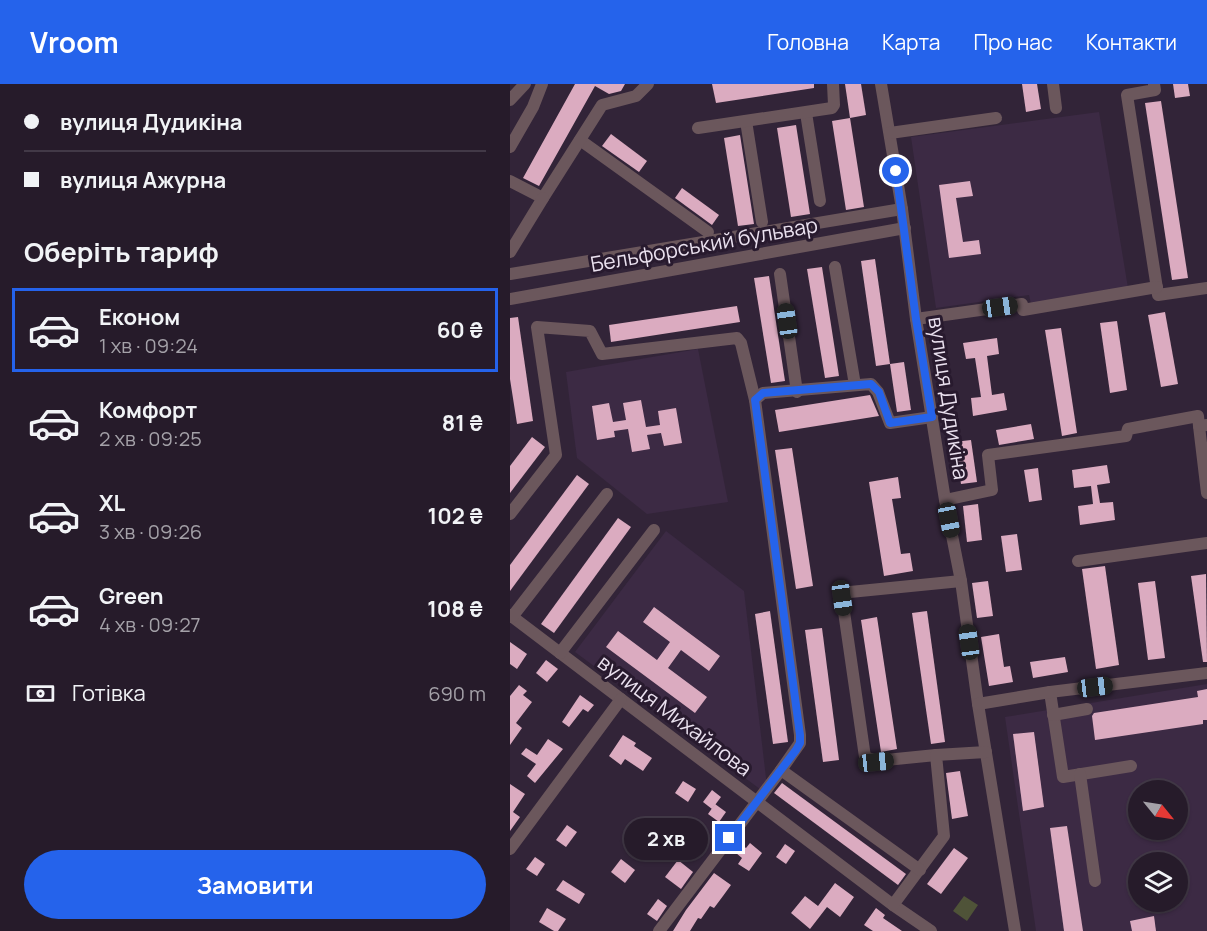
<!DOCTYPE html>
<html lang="uk">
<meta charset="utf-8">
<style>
:root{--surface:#261b2a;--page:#322836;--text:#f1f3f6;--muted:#a4a1a8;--line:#423947;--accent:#2563eb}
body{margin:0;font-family:Manrope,sans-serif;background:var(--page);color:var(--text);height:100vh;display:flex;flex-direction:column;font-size:22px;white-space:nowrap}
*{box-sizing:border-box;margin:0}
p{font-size:20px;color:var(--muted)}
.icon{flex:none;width:33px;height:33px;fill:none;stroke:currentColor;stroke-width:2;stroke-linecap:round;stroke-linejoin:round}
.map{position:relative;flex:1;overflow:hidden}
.drawer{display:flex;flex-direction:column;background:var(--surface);width:510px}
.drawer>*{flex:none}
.guide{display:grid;align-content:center;height:132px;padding:0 24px;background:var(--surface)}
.needle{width:39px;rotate:120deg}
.fabs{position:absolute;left:618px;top:696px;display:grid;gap:12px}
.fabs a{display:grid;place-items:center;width:60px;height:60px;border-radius:50%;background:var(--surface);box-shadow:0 2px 4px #0004,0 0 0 2px var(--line);font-size:30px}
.end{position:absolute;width:27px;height:27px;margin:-14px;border:8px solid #2563eb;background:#fff;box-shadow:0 0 0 3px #fff}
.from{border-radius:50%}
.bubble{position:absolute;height:42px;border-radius:21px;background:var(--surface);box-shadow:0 2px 4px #0004,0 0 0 2px var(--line);font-size:20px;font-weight:700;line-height:42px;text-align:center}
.car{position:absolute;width:18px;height:36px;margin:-18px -9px;border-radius:8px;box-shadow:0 0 4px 2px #0007;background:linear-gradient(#222 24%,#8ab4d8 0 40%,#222 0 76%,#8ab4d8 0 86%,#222 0)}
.guide b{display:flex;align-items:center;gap:21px;height:57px;font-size:22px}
.guide b+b{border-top:2px solid var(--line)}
.guide i{width:15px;height:15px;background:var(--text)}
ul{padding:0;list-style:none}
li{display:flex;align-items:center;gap:18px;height:84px;margin:0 12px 9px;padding:0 12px;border:3px solid transparent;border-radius:0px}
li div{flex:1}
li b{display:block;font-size:22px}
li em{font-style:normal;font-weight:700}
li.active{border-color:var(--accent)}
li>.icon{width:54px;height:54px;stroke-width:1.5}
h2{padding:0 24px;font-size:27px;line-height:72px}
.pay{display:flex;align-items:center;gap:15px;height:66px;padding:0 24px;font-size:22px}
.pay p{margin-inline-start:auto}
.primary-button{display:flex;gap:12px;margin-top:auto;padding:12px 24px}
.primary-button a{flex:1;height:69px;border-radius:36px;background:var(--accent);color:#fff;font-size:24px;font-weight:700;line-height:69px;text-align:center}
header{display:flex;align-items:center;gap:36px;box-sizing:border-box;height:84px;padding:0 30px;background:var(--accent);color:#fff}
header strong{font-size:28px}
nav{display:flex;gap:33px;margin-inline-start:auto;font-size:21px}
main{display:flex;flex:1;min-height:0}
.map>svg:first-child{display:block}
.built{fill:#3c2a44;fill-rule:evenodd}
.green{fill:#4f5338}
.building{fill:#dbabc0}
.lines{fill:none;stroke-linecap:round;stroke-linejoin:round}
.minor{stroke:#6b575c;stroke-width:12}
.route{stroke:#2563eb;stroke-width:8}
.labels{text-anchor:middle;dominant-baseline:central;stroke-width:6;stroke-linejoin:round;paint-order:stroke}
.street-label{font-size:21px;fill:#eae1ef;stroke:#281a2e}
</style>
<header>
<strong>Vroom</strong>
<nav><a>Головна</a><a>Карта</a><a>Про нас</a><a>Контакти</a></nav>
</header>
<main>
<section class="drawer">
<div class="guide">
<b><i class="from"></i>вулиця Дудикіна</b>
<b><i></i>вулиця Ажурна</b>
</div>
<h2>Оберіть тариф</h2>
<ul>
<li class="active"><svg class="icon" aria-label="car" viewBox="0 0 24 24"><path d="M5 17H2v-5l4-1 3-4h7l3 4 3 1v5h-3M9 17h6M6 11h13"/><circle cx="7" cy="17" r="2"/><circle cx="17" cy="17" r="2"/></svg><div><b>Економ</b><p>1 хв · 09:24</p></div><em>60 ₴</em></li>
<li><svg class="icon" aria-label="car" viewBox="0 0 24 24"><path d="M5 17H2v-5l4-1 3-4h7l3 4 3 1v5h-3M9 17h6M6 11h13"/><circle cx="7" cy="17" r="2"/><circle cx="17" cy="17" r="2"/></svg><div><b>Комфорт</b><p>2 хв · 09:25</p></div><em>81 ₴</em></li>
<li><svg class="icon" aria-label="car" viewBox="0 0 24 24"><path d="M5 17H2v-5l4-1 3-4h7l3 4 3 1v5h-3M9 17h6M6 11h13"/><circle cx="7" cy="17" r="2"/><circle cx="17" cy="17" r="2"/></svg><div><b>XL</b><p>3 хв · 09:26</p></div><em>102 ₴</em></li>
<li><svg class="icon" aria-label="car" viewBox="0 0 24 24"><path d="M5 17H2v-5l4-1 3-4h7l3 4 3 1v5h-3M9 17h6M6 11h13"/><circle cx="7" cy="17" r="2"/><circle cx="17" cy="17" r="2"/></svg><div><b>Green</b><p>4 хв · 09:27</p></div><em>108 ₴</em></li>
</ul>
<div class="pay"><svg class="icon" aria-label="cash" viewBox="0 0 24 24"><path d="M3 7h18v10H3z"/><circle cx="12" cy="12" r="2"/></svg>Готівка<p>690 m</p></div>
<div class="primary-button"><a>Замовити</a></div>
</section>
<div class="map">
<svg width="697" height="847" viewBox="0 0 697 847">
<rect width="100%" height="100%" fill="#322438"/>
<g class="built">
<polygon points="589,28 618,204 521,220 519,211 426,224 401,53"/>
<polygon points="188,265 218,418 137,430 67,374 56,288"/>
<polygon points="156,447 234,507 258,711 65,568"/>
<path d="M697 600V847H526L495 633ZM628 706H668V746H628ZM628 778H668V818H628Z"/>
</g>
<polygon class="green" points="454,812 468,821 457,837 443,827"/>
<g class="building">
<polygon points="65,0 115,0 111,7 99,10 85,2 29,102 13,94"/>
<polygon points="202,0 304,0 304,4 206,19"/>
<polygon points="335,0 351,0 356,31 340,34"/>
<polygon points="512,0 527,0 531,25 516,28"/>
<polygon points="663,0 678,0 680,12 665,14"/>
<polygon points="651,17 678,194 662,196 635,19"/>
<polygon points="340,34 354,123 336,126 322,37"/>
<polygon points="286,41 300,130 281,133 267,44"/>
<polygon points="101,50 137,77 129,88 92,62"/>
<polygon points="230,51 244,140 228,142 214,54"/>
<polygon points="460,97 463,112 446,114 453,158 469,156 471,170 439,174 429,101"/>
<polygon points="172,104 209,131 202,141 165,114"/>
<polygon points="365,175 380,280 366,282 351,177"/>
<polygon points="312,183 329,292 315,294 297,185"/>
<polygon points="259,192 275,297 261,299 244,194"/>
<polygon points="227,222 230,238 101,258 99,241"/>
<polygon points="655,228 668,300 651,303 638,231"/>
<polygon points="8,233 23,337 7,340 0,295 0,234"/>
<polygon points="607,237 617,306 600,309 590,239"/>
<polygon points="551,244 567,349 552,352 535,246"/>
<polygon points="487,254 489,270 477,272 482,311 494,309 497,326 463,332 461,314 471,313 465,274 456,275 453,259"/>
<polygon points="394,278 401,326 387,328 380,280"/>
<polygon points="360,311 369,332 269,348 265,326"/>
<polygon points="131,316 136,343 150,341 148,327 166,324 172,359 154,362 151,349 137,351 140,365 122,368 118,345 104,347 105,353 87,356 82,322 99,319 103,338 116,336 113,319"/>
<polygon points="521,340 524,355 489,361 486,346"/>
<polygon points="22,353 35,363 0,409 0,382"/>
<polygon points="461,356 467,398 451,400 444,358"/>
<polygon points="282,364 303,502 286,505 265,366"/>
<polygon points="597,381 600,399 587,401 590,419 603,418 605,436 570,441 568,422 583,420 581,402 564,404 562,386"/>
<polygon points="528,384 532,416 519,418 514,386"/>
<polygon points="67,391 79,400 0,507 0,481"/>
<polygon points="388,393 391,414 382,415 391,470 400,469 403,487 374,492 359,398"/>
<polygon points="468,420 472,456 457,458 453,422"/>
<polygon points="108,434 121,443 44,549 31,540"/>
<polygon points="507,450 512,486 496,488 491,452"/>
<polygon points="595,482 609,581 586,585 572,485"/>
<polygon points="696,490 697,578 693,578 681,492"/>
<polygon points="478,497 483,532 467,534 462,499"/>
<polygon points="645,497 655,574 638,576 628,499"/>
<polygon points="144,523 210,572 199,587 171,566 158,584 197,613 185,629 96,563 108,547 147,576 160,558 133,538"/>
<polygon points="260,527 278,658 263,660 245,530"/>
<polygon points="417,527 435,658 421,660 402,529"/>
<polygon points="367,533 387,665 371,668 351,536"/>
<polygon points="312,544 329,676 313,678 295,546"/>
<polygon points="489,550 494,583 500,582 503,598 479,602 471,553"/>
<polygon points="0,558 17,570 7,585 0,580"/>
<polygon points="555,573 558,588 523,594 520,578"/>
<polygon points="36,576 48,585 37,598 26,589"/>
<polygon points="9,601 17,607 13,611 22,618 6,639 12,644 0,661 0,612"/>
<polygon points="697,605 697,636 693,636 693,640 585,656 582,632 584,629 688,613 687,607"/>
<polygon points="70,611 84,621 78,628 73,625 59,643 52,638"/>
<polygon points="524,648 534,723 513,727 503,650"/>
<polygon points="113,651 126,659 124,662 142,674 133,687 115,675 111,681 99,672"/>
<polygon points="38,655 53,665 25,699 17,692 26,680 11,670 16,664 27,671"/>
<polygon points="450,687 458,732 442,735 436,689"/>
<polygon points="173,697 186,705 178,718 165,709"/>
<polygon points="272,699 396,790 388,801 264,709"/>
<polygon points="0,700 15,710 3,728 10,733 0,747"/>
<polygon points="202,706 211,713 202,725 193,718"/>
<polygon points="205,720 216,728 209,738 198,730"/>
<polygon points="57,741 67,748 56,763 46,756"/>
<polygon points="557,742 573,847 554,847 540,744"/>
<polygon points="240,759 252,769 239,787 228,780 232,774 226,769 232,761 236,764"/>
<polygon points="275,760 285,767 276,780 266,773"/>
<polygon points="444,764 458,774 431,810 417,800"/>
<polygon points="25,773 35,780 27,792 16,785"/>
<polygon points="111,775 125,786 115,799 101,788"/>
<polygon points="168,776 183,788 171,805 155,793"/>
<polygon points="204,789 221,801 213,812 204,824 200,822 191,835 188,834 180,847 163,847 176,826"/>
<polygon points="53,796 75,810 69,820 46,806"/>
<polygon points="325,799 344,813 330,833 317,823 300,845 281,829 295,812 308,822"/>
<polygon points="148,815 157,822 147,837 137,830"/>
<polygon points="37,824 56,835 48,847 44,847 29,838"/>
<polygon points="366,824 375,831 373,834 392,847 363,847 354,841"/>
<polygon points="644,832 646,847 622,847 620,837"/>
</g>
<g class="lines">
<g class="minor">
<polyline points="371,0 392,125 406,235 435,416 451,497 468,620 505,847"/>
<polyline points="543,0 546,24"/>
<polyline points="644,0 645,6 617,11 648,211 697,204"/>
<polyline points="0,16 15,0"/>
<polyline points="296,29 310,117"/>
<polyline points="236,37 252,138"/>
<polyline points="188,44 322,24 324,21 323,0"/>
<polyline points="380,49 486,34"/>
<polyline points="70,56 198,148"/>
<polyline points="0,63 23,23 32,0"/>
<polyline points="0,97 33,114 92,21 126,12 138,0"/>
<polyline points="0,168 33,114"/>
<polyline points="325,183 345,301"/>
<polyline points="0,190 392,125"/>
<polyline points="270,190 287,308"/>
<polyline points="0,215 395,144"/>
<polyline points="406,235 512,220 513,226 647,203"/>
<polyline points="689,342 697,409"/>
<polyline points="435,416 482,406 478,371 616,352 618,345 688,332 689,342 697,341"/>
<polyline points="0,430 46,371 27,243 80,247 92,270 227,254 231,259 245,316"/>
<polyline points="568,477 697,459"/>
<polyline points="0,531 383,821 421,847"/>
<polyline points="2,533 97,410"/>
<polyline points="50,569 144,446"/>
<polyline points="540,608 553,693 621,682"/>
<polyline points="468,620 540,608 697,589"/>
<polyline points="543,631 577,625"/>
<polyline points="426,671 366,677 355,673 332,514 335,509 340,508 451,497"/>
<polyline points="271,686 290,659 290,651 245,316 253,309 361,300 368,308 380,339 422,333"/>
<polyline points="570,690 585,797"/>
<polyline points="0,765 111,615"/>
<polyline points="383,821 434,752 426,671 476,668"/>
<polyline points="149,847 271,686 410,786"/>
</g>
</g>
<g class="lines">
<polyline class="route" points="219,754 286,666 290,659 290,651 245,316 253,309 361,300 369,308 380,339 422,333 406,235 386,87"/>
</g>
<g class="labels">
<g class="street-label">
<text transform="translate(194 160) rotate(-10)">Бельфорський бульвар</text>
<text transform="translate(439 314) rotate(81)">вулиця Дудикіна</text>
<text transform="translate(165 631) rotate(37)">вулиця Михайлова</text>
</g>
</g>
</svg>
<div class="fabs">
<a><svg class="needle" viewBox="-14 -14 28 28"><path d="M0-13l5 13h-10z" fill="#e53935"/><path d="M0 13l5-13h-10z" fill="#a4a1a8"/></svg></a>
<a><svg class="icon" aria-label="layers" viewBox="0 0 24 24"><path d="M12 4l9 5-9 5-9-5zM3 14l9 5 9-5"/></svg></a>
</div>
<i class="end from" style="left:386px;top:87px"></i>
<i class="end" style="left:219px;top:754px"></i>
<div class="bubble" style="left:114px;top:734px;width:84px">2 хв</div>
<i class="car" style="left:490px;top:223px;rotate:82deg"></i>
<i class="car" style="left:277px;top:237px;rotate:352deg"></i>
<i class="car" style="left:439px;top:436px;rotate:169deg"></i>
<i class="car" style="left:332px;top:514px;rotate:172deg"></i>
<i class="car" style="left:459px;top:558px;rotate:352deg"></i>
<i class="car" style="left:585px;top:603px;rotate:83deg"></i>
<i class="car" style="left:366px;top:678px;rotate:84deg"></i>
</div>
</main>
